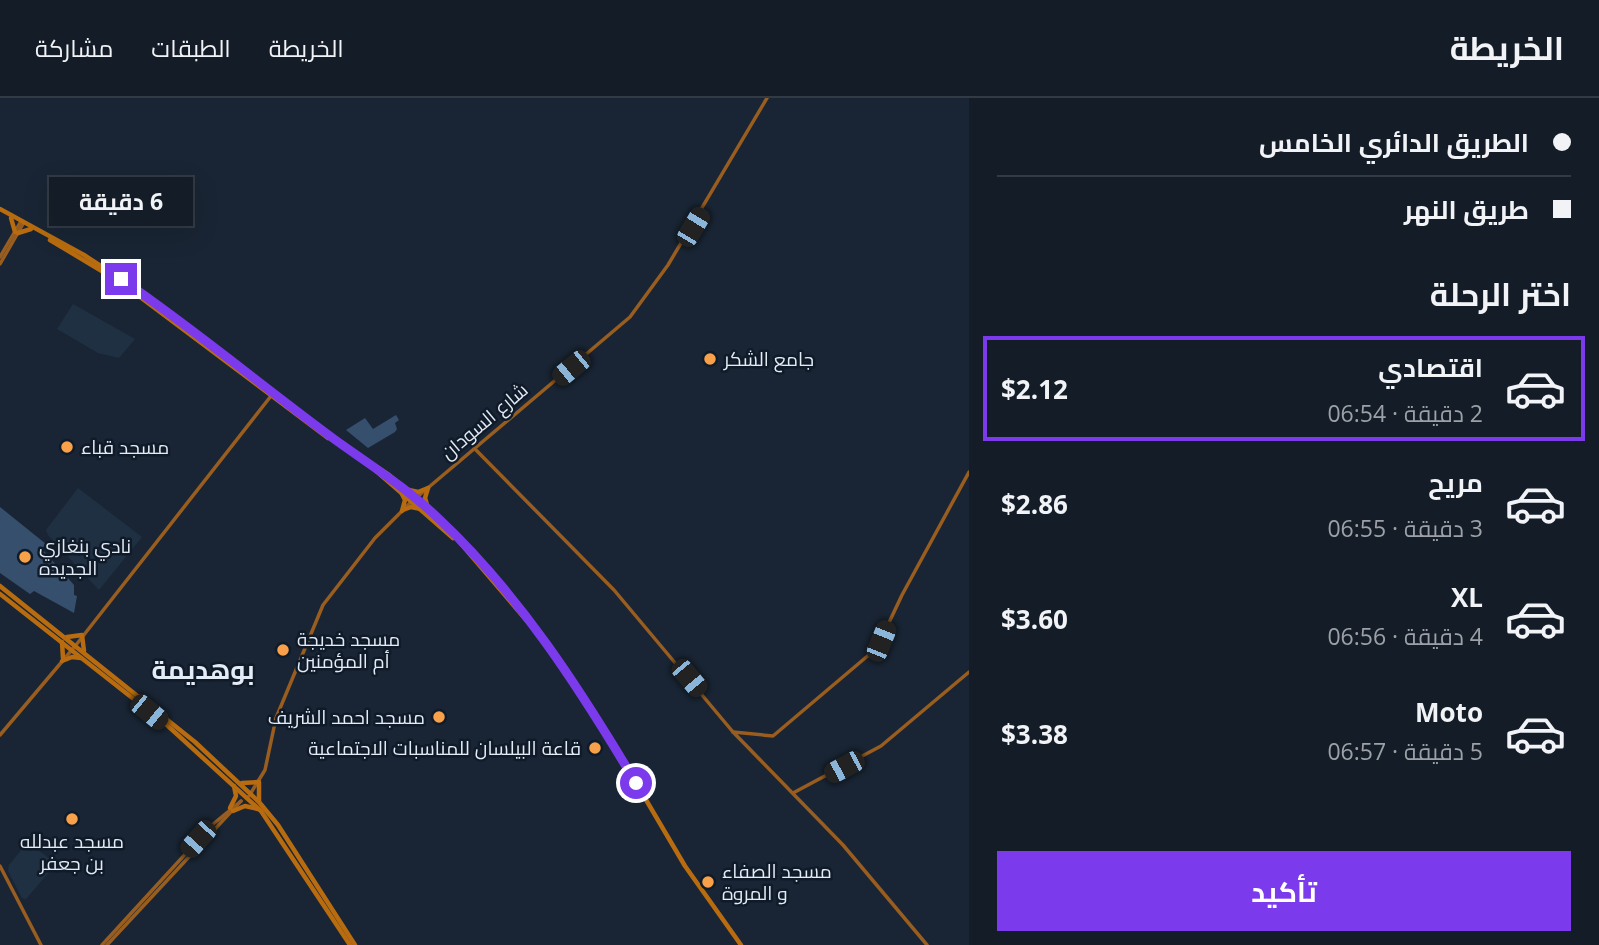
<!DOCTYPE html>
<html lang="ar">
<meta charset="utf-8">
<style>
:root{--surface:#131c27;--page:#1c252f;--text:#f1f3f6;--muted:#9da1a7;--line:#323a44;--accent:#7c3aed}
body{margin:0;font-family:"Open Sans",Cairo,sans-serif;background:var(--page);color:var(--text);direction:rtl;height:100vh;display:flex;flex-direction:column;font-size:26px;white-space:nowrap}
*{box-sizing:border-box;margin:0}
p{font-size:23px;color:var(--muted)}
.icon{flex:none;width:38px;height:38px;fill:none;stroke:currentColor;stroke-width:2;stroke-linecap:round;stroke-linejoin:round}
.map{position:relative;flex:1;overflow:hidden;direction:ltr}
.sheet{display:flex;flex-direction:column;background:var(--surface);width:630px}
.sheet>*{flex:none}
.guide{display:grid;align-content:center;height:154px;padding:0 28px;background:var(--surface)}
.end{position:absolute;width:32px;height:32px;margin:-16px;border:9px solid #7c3aed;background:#fff;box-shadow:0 0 0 4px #fff}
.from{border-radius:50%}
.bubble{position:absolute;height:49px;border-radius:0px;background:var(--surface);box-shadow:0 7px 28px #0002,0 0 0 2px var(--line);font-size:23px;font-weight:700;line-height:49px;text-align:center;direction:rtl}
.car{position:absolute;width:21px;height:42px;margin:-21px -10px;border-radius:9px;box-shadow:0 0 5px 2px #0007;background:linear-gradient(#222 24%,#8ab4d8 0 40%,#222 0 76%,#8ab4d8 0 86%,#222 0)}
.guide b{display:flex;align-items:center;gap:24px;height:66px;font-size:26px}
.guide b+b{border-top:2px solid var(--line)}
.guide i{width:18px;height:18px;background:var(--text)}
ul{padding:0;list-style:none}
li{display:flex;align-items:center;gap:21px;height:105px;margin:0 14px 10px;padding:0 14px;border:4px solid transparent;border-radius:0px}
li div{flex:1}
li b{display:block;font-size:26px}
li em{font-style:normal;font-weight:700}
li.on{border-color:var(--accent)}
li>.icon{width:63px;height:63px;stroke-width:1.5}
h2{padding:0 28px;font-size:32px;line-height:84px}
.button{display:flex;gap:14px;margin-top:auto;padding:14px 28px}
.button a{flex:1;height:80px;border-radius:0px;background:var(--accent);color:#fff;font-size:28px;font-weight:700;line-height:80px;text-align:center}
header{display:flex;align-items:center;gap:42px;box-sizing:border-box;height:98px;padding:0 35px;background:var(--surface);border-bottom:2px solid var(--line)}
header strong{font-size:33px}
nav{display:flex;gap:38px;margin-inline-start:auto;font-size:24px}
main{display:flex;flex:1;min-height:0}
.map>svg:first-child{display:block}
.built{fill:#1f3043}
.green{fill:#354f6d}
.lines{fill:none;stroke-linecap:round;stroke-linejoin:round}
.secondary{stroke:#985d1f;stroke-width:3.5}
.primary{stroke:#b86c0f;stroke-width:4.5}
.route{stroke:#7c3aed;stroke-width:9}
.poi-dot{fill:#f8a14a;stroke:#101b29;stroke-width:2.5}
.labels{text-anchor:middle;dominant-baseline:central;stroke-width:5;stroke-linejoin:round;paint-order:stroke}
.poi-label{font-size:19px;fill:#e3ebf6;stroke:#101b29;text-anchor:start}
.street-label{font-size:19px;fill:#e3ebf6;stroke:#101b29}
.district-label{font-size:26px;font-weight:bold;fill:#e3ebf6;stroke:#101b29}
</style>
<header>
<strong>الخريطة</strong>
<nav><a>الخريطة</a><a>الطبقات</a><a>مشاركة</a></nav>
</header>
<main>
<section class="sheet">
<div class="guide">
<b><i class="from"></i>الطريق الدائري الخامس</b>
<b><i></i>طريق النهر</b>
</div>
<h2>اختر الرحلة</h2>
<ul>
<li class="on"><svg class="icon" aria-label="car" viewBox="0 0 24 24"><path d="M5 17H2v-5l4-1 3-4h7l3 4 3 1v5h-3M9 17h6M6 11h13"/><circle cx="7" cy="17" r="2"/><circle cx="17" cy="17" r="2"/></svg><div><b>اقتصادي</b><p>2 دقيقة · 06:54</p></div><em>$2.12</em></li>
<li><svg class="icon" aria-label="car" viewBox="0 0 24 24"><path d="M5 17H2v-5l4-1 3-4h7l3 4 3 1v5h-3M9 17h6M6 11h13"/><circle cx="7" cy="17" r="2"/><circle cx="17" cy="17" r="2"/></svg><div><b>مريح</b><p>3 دقيقة · 06:55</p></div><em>$2.86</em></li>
<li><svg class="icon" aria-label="car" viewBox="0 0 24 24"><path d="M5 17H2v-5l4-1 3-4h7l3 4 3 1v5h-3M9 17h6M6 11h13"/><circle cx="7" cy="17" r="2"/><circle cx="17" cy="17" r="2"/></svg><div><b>XL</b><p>4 دقيقة · 06:56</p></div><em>$3.60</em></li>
<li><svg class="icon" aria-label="car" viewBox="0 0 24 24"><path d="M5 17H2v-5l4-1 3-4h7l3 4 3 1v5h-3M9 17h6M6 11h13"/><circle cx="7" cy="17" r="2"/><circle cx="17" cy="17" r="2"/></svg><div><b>Moto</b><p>5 دقيقة · 06:57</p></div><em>$3.38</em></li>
</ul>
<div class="button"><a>تأكيد</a></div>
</section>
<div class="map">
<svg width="969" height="847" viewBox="0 0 969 847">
<rect width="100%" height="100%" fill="#192534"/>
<g class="built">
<polygon points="73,206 135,241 119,260 98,255 57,231"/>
<polygon points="78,390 142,439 99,492 48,437 46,432"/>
<polygon points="28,744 56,766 26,801 22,800 8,773 9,767"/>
</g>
<g class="green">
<polygon points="396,317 399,322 395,325 397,331 395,334 368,350 346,332 365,320 373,331"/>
<polygon points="0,409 46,446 42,451 74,487 74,497 77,498 74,515 34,493 30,496 0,475"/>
</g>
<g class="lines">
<g class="secondary">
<polyline points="0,159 20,125"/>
<polyline points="0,166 23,126"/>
<polyline points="474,350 614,492 733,634 843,747 927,847"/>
<polyline points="416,400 630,219 668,167 767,0"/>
<polyline points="733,634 773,638 877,550 902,497 969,374"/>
<polyline points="0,637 76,547 271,298"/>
<polyline points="793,695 881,648 969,574"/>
<polyline points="249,698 265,672 276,620 323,507 375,440 411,404"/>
<polyline points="0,768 41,847"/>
<polyline points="102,847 212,727 241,703"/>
<polyline points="107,847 241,703"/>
</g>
<g class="primary">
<polyline points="0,111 84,157 130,187 332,340 389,377 439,420 545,544 599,622 685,768 741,847"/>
<polyline points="11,120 15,134"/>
<polyline points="18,135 31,131"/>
<polyline points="50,142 120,184 328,340"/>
<polyline points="375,372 453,440"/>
<polyline points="428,390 425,400 428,410"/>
<polyline points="409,392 418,394 428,390"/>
<polyline points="401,394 405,402 402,413"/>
<polyline points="403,412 411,409 421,411"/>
<polyline points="0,488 195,644 259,704 278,727 355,847"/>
<polyline points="0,496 168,628 261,713 350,847"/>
<polyline points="67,539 82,537 84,553"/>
<polyline points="62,544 63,560"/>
<polyline points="62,563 72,559 81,560"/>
<polyline points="242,685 259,684 259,703"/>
<polyline points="230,710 236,698 234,688"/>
<polyline points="233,713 245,708 258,711"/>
</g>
</g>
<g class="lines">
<path class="route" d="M121 181C194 231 262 288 334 341 370 367 407 390 439 421 519 496 580 591 636 685"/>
</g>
<g class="poi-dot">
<circle cx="710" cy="261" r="7"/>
<circle cx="67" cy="349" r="7"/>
<circle cx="25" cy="459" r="7"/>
<circle cx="283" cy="552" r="7"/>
<circle cx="439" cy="619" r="7"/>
<circle cx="595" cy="650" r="7"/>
<circle cx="72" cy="721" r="7"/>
<circle cx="708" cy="784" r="7"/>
</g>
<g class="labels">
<g class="poi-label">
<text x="724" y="261">جامع الشكر</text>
<text x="81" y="349">مسجد قباء</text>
<text x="39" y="448">نادي بنغازي<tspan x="39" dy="22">الجديده</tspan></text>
<text x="297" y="541">مسجد خديجة<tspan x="297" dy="22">أم المؤمنين</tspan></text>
<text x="425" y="619" text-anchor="end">مسجد احمد الشريف</text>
<text x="581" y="650" text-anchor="end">قاعة البيلسان للمناسبات الاجتماعية</text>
<text x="72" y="743" text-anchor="middle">مسجد عبدلله<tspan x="72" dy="22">بن جعفر</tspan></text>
<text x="722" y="773">مسجد الصفاء<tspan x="722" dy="22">و المروة</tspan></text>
</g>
<g class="street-label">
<text transform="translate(484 323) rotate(-40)">شارع السودان</text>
</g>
<g class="district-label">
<text x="203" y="571">بوهديمة</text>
</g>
</g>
</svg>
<i class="end from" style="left:636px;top:685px"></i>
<i class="end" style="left:121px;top:181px"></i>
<div class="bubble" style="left:49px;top:79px;width:144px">6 دقيقة</div>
<i class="car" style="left:693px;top:129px;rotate:31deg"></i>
<i class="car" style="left:571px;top:270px;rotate:231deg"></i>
<i class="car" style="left:881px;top:543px;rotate:22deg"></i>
<i class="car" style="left:689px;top:580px;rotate:140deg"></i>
<i class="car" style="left:149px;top:614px;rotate:129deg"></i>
<i class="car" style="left:844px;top:669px;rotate:242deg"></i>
<i class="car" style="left:198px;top:741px;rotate:222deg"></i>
</div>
</main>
